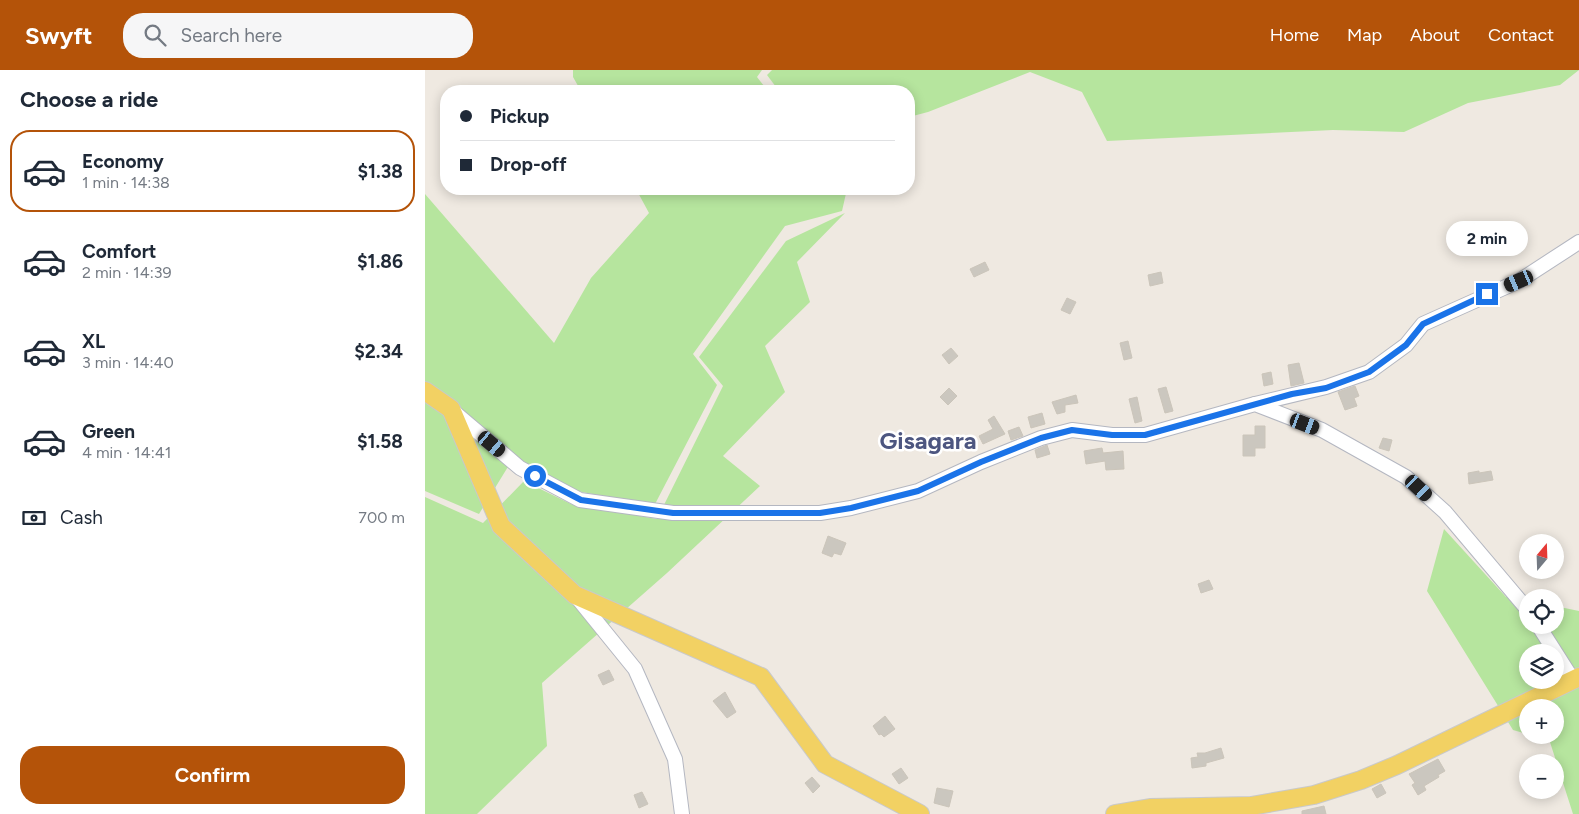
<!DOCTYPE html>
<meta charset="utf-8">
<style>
:root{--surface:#fff;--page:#f6f6f7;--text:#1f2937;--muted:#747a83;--line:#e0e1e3;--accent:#b45309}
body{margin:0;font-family:Figtree,sans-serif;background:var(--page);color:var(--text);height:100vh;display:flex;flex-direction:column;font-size:19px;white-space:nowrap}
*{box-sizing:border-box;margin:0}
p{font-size:16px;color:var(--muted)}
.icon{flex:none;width:28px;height:28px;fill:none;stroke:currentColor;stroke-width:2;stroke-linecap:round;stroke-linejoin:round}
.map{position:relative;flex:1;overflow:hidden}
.panel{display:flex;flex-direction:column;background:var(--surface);width:425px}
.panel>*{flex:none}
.hud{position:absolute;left:15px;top:15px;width:475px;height:110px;border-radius:20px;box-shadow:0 2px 12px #0003;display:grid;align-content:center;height:110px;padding:0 20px;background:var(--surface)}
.needle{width:32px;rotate:19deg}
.tools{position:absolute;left:1094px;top:464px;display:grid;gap:10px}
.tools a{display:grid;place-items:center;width:45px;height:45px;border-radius:50%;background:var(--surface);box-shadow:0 2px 12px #0003;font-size:25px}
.end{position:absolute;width:22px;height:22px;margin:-11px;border:6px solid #1a73e8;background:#fff;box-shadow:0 0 0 2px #fff}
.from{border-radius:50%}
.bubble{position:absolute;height:35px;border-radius:18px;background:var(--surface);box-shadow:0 2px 12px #0003;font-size:16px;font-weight:700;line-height:35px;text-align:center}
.car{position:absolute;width:15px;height:30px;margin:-15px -8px;border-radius:6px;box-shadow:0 0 4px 1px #0007;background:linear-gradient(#222 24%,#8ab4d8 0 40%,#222 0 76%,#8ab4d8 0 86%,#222 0)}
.hud b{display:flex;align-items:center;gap:18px;height:48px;font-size:19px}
.hud b+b{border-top:1px solid var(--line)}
.hud i{width:12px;height:12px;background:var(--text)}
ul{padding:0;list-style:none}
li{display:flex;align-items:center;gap:15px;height:82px;margin:0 10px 8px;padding:0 10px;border:2px solid transparent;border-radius:20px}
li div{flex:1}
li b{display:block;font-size:19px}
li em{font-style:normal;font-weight:700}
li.selected{border-color:var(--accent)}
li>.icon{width:45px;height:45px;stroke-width:1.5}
h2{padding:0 20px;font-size:22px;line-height:60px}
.pay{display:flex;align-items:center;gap:12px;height:55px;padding:0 20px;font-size:19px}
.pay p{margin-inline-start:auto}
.action{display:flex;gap:10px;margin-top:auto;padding:10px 20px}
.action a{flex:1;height:58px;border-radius:20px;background:var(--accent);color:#fff;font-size:20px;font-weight:700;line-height:58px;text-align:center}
header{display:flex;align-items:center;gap:30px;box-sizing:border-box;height:70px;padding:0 25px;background:var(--accent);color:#fff}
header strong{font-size:24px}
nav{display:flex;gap:28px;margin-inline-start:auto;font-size:18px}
.search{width:350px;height:45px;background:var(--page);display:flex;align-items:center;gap:12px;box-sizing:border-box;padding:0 18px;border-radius:20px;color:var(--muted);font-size:19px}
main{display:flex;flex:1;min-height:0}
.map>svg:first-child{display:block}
.green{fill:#b6e59e;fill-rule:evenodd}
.building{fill:#cbc7bf;stroke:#cbc5ba}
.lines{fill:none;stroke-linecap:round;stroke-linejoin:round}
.minor-casing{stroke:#b4b7c1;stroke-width:16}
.major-casing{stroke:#c9c9c9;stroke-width:20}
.minor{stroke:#fff;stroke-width:14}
.major{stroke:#f2d163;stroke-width:18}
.route{stroke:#1a73e8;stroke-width:6}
.labels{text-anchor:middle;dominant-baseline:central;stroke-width:5;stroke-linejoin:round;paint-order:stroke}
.district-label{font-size:24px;font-weight:bold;fill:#4d5680;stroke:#fff}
</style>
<header>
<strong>Swyft</strong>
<div class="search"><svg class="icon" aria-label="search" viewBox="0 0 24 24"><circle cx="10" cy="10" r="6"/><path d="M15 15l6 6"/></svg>Search here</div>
<nav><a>Home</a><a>Map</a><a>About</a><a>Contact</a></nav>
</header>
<main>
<section class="panel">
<h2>Choose a ride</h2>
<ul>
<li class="selected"><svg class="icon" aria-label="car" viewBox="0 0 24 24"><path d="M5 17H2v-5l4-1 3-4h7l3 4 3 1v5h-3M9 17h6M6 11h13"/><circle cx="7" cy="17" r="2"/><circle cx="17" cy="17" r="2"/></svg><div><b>Economy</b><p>1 min · 14:38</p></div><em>$1.38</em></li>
<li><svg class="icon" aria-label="car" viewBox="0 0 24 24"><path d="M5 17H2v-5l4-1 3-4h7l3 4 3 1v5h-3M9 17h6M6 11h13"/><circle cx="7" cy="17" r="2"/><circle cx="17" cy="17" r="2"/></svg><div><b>Comfort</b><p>2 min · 14:39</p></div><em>$1.86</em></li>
<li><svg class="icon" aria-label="car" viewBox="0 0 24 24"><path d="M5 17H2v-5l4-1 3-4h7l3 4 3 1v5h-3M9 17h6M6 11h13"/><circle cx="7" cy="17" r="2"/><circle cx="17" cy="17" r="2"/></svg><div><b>XL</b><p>3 min · 14:40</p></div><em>$2.34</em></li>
<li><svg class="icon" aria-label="car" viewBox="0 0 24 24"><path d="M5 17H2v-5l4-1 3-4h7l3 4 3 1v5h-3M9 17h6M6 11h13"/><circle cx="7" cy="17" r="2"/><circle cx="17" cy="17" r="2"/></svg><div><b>Green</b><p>4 min · 14:41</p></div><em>$1.58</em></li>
</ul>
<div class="pay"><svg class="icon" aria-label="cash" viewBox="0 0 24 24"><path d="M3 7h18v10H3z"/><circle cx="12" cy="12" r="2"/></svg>Cash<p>700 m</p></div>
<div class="action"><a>Confirm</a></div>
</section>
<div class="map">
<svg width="1154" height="744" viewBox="0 0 1154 744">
<rect width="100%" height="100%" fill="#efe9e1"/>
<g class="green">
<polygon points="148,0 337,0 332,7 343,21 156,21 148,7"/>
<polygon points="347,0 1154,0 1135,15 1043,33 979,62 908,60 682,71 657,22 605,2 503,42 484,47 484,21 354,21 342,5"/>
<polygon points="211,119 422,119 417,141 360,156 268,284 292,315 229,436 147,420 89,387 54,444 0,421 0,124 129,273 166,208 224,143"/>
<polygon points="420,143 372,192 385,232 340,276 360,322 298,386 335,416 242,503 117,613 122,676 52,744 0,744 0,427 58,453 99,411 146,434 232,449 298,316 274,287 361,171"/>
<path d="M1019 459 1081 527 1102 531V555H1130V536L1154 541V744H1148L1124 669 1108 665H1130V638H1102V664L1088 660 1002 521ZM1102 582H1130V610H1102Z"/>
</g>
<g class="building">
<polygon points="560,192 564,200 549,207 545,199"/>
<polygon points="736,202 738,213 725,216 723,205"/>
<polygon points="642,228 651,232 645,244 636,240"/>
<polygon points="703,271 707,288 699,290 695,273"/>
<polygon points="526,278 533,286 524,294 517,285"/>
<polygon points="874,293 879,313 866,316 863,295"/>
<polygon points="846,302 848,314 839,316 837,304"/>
<polygon points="930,316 934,326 929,328 932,336 920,340 913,322"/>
<polygon points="741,317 748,341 740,343 733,319"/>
<polygon points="524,318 532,326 523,335 515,327"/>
<polygon points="651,325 653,333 640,335 640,342 632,344 627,332"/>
<polygon points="712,327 717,351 710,353 704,329"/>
<polygon points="617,343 620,354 606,358 603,347"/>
<polygon points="569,346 580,364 558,374 554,366 568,359 563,350"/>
<polygon points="830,356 840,356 840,378 830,378 830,386 818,386 818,365 830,365"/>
<polygon points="594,357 598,366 586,370 583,361"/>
<polygon points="958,368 967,370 964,381 954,378"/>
<polygon points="622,375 625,384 612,388 610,380"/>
<polygon points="677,378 678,383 698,381 699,399 681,400 680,391 661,394 659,381"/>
<polygon points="1054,401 1054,403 1066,401 1068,410 1044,414 1043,403"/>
<polygon points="403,466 421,473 416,485 409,483 407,487 397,483"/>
<polygon points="784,510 788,519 776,523 773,514"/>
<polygon points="184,600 189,610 178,615 173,605"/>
<polygon points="300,622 311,642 302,648 288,631"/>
<polygon points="460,646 470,659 459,667 456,664 454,665 448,656"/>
<polygon points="796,678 799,688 781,693 781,696 767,698 766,688 773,687 772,683 780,683"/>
<polygon points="1013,689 1020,701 1013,705 1014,707 999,716 1001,720 993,725 987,715 990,713 984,704"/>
<polygon points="476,698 483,708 474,714 467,704"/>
<polygon points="387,707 395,716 388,723 380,713"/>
<polygon points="956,714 961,723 952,728 947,719"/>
<polygon points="512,718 528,721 524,737 509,733"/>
<polygon points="217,722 223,734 214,738 209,725"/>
<polygon points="899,736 901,744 877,744 877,741"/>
</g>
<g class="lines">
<g class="minor-casing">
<g id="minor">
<polyline points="830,334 901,317 944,302 981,275 998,254 1094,211 1154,172"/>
<polyline points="28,341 95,398 155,430 248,443 395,443 426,438 493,421 556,392 616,368 647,360 687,365 720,365 830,334 897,360 981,407 1020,442 1102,539"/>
<polyline points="150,525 210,599 250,689 257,744"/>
<polyline points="1113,555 1148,610"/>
</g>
</g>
<g class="major-casing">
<g id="major">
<polyline points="0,321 26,339 76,456 150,525 336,607 400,694 495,744"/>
<polyline points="690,744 725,738 826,736 889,725 936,710 972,695 1154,607"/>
</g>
</g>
<use href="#minor" class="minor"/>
<use href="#major" class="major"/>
</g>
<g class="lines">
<polyline class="route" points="110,406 156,430 248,443 395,443 426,438 493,421 556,392 616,368 647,360 687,365 720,365 867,324 901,318 944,302 981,275 998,254 1062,224"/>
</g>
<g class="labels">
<g class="district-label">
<text x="503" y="370">Gisagara</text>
</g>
</g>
</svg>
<div class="tools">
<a><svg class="needle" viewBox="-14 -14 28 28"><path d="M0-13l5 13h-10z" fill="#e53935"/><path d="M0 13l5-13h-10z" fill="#747a83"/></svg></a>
<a><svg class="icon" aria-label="locate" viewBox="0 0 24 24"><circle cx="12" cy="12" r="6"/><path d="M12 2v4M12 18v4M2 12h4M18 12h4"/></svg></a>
<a><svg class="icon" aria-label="layers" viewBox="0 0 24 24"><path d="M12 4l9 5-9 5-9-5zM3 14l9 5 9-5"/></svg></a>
<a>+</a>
<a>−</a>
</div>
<i class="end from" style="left:110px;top:406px"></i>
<i class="end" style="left:1062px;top:224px"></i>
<div class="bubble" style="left:1021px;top:151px;width:82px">2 min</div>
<i class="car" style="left:1094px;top:211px;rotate:247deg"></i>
<i class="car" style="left:880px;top:354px;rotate:111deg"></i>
<i class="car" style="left:67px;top:374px;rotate:130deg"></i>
<i class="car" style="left:994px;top:418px;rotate:133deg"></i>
<div class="hud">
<b><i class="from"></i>Pickup</b>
<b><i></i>Drop-off</b>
</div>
</div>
</main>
